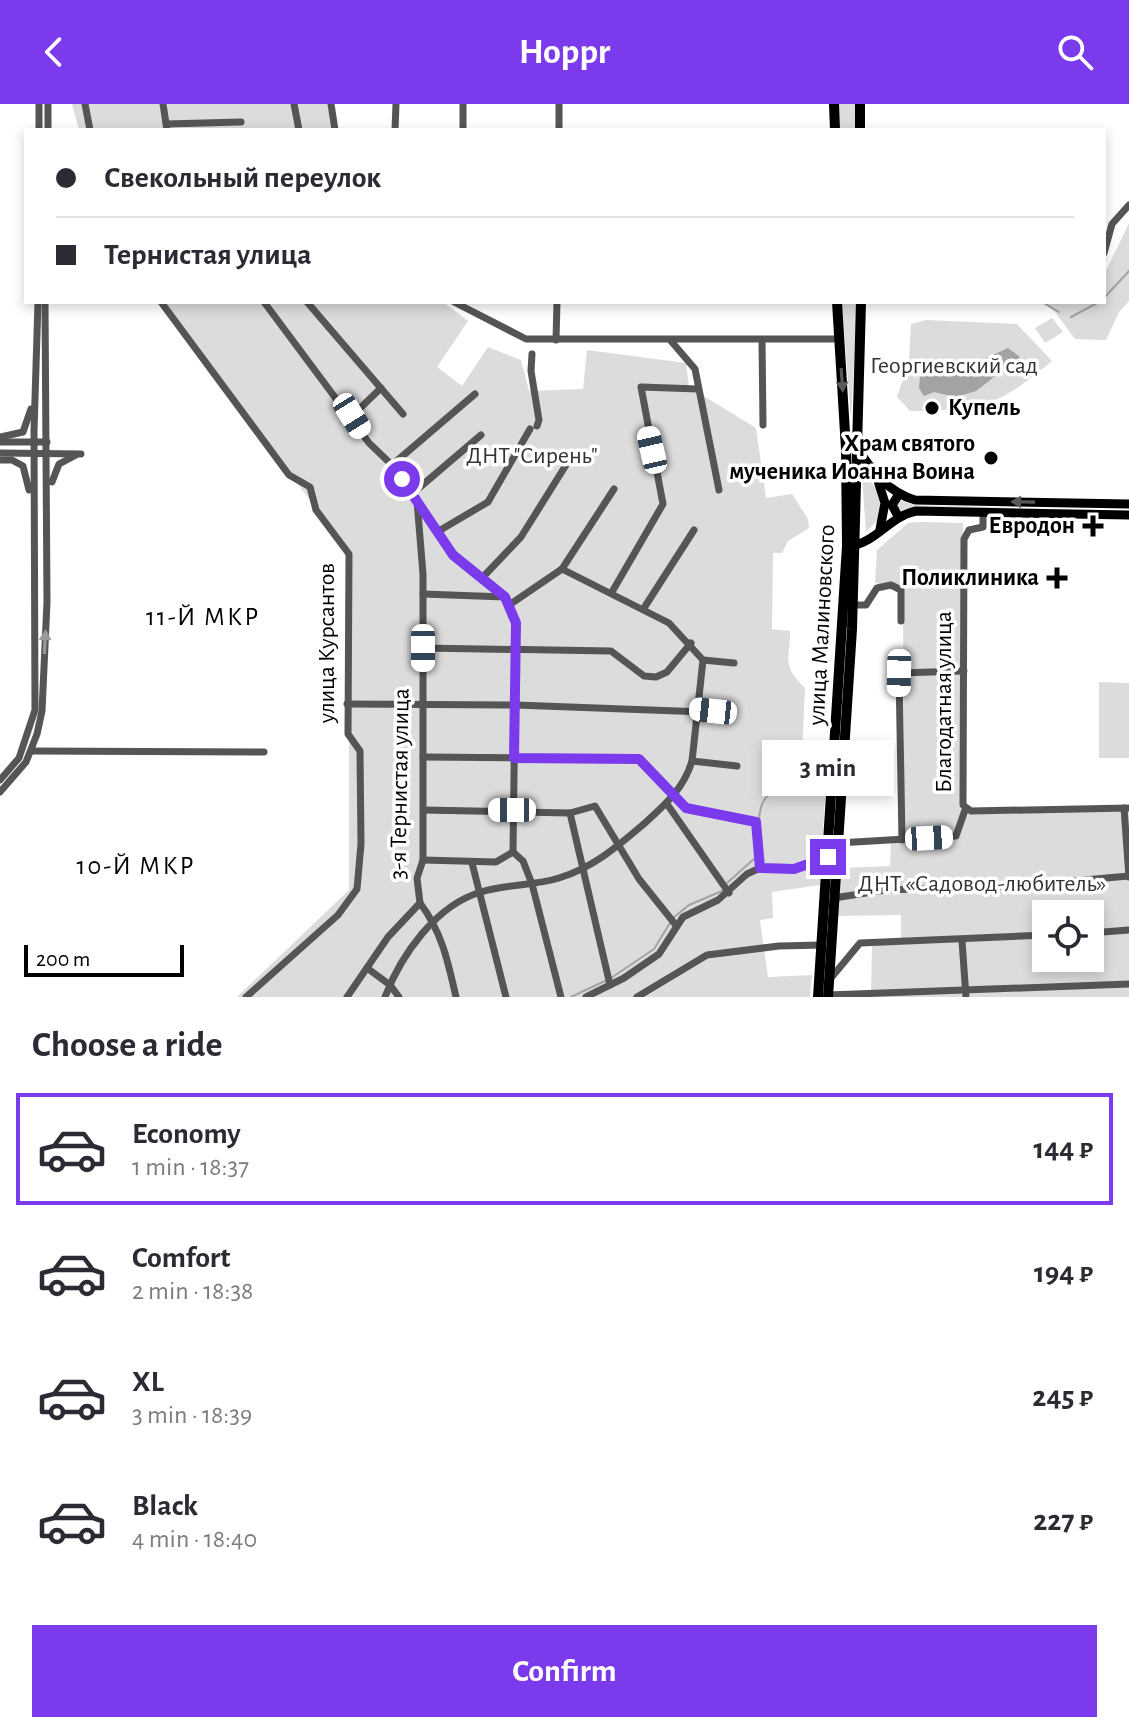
<!DOCTYPE html>
<meta charset="utf-8">
<style>
:root{--surface:#fff;--page:#f7f7f7;--text:#2b2b33;--muted:#7c7c81;--line:#e1e1e2;--accent:#7c3aed}
body{margin:0;font-family:"Alegreya Sans",sans-serif;background:var(--page);color:var(--text);height:100vh;display:flex;flex-direction:column;font-size:30px;white-space:nowrap}
*{box-sizing:border-box;margin:0}
p{font-size:26px;color:var(--muted)}
.icon{flex:none;width:44px;height:44px;fill:none;stroke:currentColor;stroke-width:2;stroke-linecap:round;stroke-linejoin:round}
.map{position:relative;height:893px;overflow:hidden}
.details{display:flex;flex-direction:column;background:var(--surface);flex:1}
.details>*{flex:none}
.top-card{position:absolute;left:24px;top:24px;width:1082px;height:176px;border-radius:0px;box-shadow:0 4px 12px #0003;display:grid;align-content:center;height:176px;padding:0 32px;background:var(--surface)}
.tools{position:absolute;left:1032px;top:796px;display:grid;gap:16px}
.tools a{display:grid;place-items:center;width:72px;height:72px;border-radius:0px;background:var(--surface);box-shadow:0 4px 12px #0003;font-size:40px}
.scale{position:absolute;left:24px;bottom:20px;width:160px;box-sizing:border-box;padding-left:8px;border:4px solid #000;border-top:0;font-size:22px;line-height:28px;white-space:nowrap;color:#000;-webkit-text-stroke:6px #fff;paint-order:stroke}
.end{position:absolute;width:36px;height:36px;margin:-18px;border:10px solid #7c3aed;background:#fff;box-shadow:0 0 0 4px #fff}
.from{border-radius:50%}
.bubble{position:absolute;height:56px;border-radius:0px;background:var(--surface);box-shadow:0 4px 12px #0003;font-size:26px;font-weight:700;line-height:56px;text-align:center}
.car{position:absolute;width:24px;height:48px;margin:-24px -12px;border-radius:10px;box-shadow:0 0 6px 2px #0007;background:linear-gradient(#fff 24%,#345 0 40%,#fff 0 76%,#345 0 86%,#fff 0)}
.top-card b{display:flex;align-items:center;gap:28px;height:76px;font-size:30px}
.top-card b+b{border-top:2px solid var(--line)}
.top-card i{width:20px;height:20px;background:var(--text)}
ul{padding:0;list-style:none}
li{display:flex;align-items:center;gap:24px;height:112px;margin:0 16px 12px;padding:0 16px;border:4px solid transparent;border-radius:0px}
li div{flex:1}
li b{display:block;font-size:30px}
li em{font-style:normal;font-weight:700}
li.selected{border-color:var(--accent)}
li>.icon{width:72px;height:72px;stroke-width:1.5}
h2{padding:0 32px;font-size:36px;line-height:96px}
.cta{display:flex;gap:16px;margin-top:auto;padding:16px 32px}
.cta a{flex:1;height:92px;border-radius:0px;background:var(--accent);color:#fff;font-size:32px;font-weight:700;line-height:92px;text-align:center}
header{display:flex;justify-content:space-between;align-items:center;height:104px;padding:0 32px;background:var(--accent);color:#fff;font-size:36px;font-weight:700}
.map>svg:first-child{display:block}
.green{fill:#dcdcdc;fill-rule:evenodd}
.water{fill:#a3a3a3}
.lines{fill:none;stroke-linecap:round;stroke-linejoin:round}
.stream{stroke:#a3a3a3;stroke-width:2}
.minor{stroke:#555;stroke-width:7}
.major{stroke:#000;stroke-width:9}
.highway{stroke:#000;stroke-width:10}
.oneway{fill:#595959}
.oneway2{fill:#999}
.route{stroke:#7c3aed;stroke-width:10}
.poi-dot{fill:#000;stroke:#fff;stroke-width:3}
.labels{text-anchor:middle;dominant-baseline:central;stroke-width:7;stroke-linejoin:round;paint-order:stroke}
.park-label{font-size:24px;fill:#333;stroke:#fff}
.poi-label{font-size:24px;font-weight:bold;fill:#000;stroke:#fff;text-anchor:end}
.street-label{font-size:24px;fill:#000;stroke:#fff}
.neighbourhood-label{font-size:26px;letter-spacing:2px;fill:#000;stroke:#fff}
</style>
<header><svg class="icon" aria-label="back" viewBox="0 0 24 24"><path d="M15 5l-7 7 7 7"/></svg>Hoppr<svg class="icon" aria-label="search" viewBox="0 0 24 24"><circle cx="10" cy="10" r="6"/><path d="M15 15l6 6"/></svg></header>
<div class="map">
<svg width="1129" height="893" viewBox="0 0 1129 893">
<rect width="100%" height="100%" fill="#fff"/>
<g class="green">
<polygon points="72,0 330,0 332,26 79,26"/>
<rect x="839" y="0" width="17" height="26"/>
<polygon points="1129,119 1129,197 1119,208 1106,236 1075,235 1055,208 1042,198 1104,198 1104,171"/>
<path d="M158 198H443L468 217 437 263 462 282 488 243 521 256 529 287 583 285 587 246 686 259 689 283 756 324 766 394 792 390 808 415 809 424 788 437 782 449H773L772 525 790 527C790 557 781 560 805 584L801 672 826 675 820 781 772 788 773 814 760 816 768 873 812 871 810 893H237L349 786V447Z"/>
<polygon points="842,198 857,198 851,317"/>
<polygon points="1052,214 1063,228 1045,239 1035,224"/>
<path d="M926 216 1017 220 1052 257C997 303 981 307 910 307L897 293 909 257 911 220Z"/>
<polygon points="866,372 882,392 879,415 866,428 862,373"/>
<polygon points="897,395 914,401 1049,405 915,403 897,407"/>
<path d="M920 418 963 419 962 708 1129 707V893H868L871 891 872 841 901 840V811L838 812 839 795 910 783 839 791 841 764 890 762 891 738 904 737 903 483 875 479 877 446 908 419ZM1046 810H1090V854H1046Z"/>
<polygon points="1099,578 1129,579 1129,654 1099,654"/>
</g>
<polygon class="water" points="1008,244 1020,253 976,287 956,293 934,288 924,292 919,284 920,273 929,268 962,265"/>
<g class="lines">
<g class="stream">
<polyline points="1104,194 1129,167"/>
<polyline points="1042,198 1059,208"/>
<polyline points="1071,213 1099,198"/>
<path d="M759 717C760 696 766 691 783 680L787 671"/>
<polyline points="727,779 755,754"/>
<polyline points="611,874 654,845 673,814 689,801 722,787"/>
<polyline points="571,893 605,877"/>
</g>
<g class="minor">
<polyline points="85,0 90,26"/>
<polyline points="163,0 167,26"/>
<polyline points="294,0 299,26"/>
<polyline points="331,0 335,26"/>
<polyline points="166,20 241,18"/>
<polyline points="39,26 39,0"/>
<polyline points="48,26 48,0"/>
<polyline points="395,26 396,0"/>
<polyline points="463,26 463,0"/>
<polyline points="559,26 559,0"/>
<polyline points="1104,149 1112,120 1129,101"/>
<polyline points="161,198 289,371 310,383 316,406 349,450 348,630 360,647 361,740 357,785 338,811 246,893"/>
<polyline points="264,198 369,339 392,361 453,451 505,493 516,519 513,748"/>
<polyline points="307,198 403,310"/>
<polyline points="454,198 526,235 840,235"/>
<polyline points="556,236 557,198"/>
<polyline points="762,236 763,321"/>
<polyline points="671,237 695,265 719,386"/>
<polyline points="532,250 531,267 539,316 537,322"/>
<polyline points="352,312 381,284"/>
<polyline points="0,333 23,328 31,305"/>
<polyline points="0,338 47,338"/>
<polyline points="0,349 81,350"/>
<polyline points="0,356 12,356 23,362 29,386"/>
<polyline points="392,361 475,290"/>
<polyline points="52,378 59,360 76,351"/>
<polyline points="413,389 481,331"/>
<polyline points="983,409 983,423 969,426 964,435 963,701 971,707 1129,704"/>
<polyline points="437,428 488,398 530,325"/>
<polyline points="562,465 614,385"/>
<polyline points="483,473 521,433 571,353"/>
<polyline points="612,488 663,400 641,283 698,285"/>
<polyline points="423,490 505,493"/>
<polyline points="509,501 562,465 669,519 703,556 734,559"/>
<polyline points="853,501 866,501 877,484 891,481 901,486 901,517"/>
<polyline points="644,504 694,426"/>
<polyline points="423,544 611,547 644,572 656,573 667,568 691,539"/>
<polyline points="347,600 516,601 731,609"/>
<polyline points="31,647 264,648"/>
<polyline points="423,653 639,655 686,704 756,718 760,764"/>
<polyline points="692,657 737,662"/>
<polyline points="0,676 19,654 35,606 34,327 38,198"/>
<polyline points="0,688 26,658 37,630 42,607 47,498 45,198"/>
<polyline points="667,700 729,789"/>
<polyline points="1124,704 1129,773"/>
<polyline points="424,706 570,709 595,702 639,775 675,820"/>
<polyline points="570,709 610,881"/>
<polyline points="902,736 899,569 964,567"/>
<polyline points="838,739 956,732 965,706"/>
<polyline points="513,748 523,757 532,780 561,893"/>
<polyline points="423,756 496,758 513,748"/>
<polyline points="472,759 506,893"/>
<polyline points="834,794 885,786 1015,782 1129,772"/>
<path d="M420 799C442 828 448 858 456 893"/>
<polyline points="1090,829 1129,826"/>
<polyline points="962,837 966,893"/>
<polyline points="367,864 390,881 399,893"/>
<polyline points="831,874 860,839 1046,831"/>
<polyline points="828,891 1129,880"/>
<polyline points="347,893 388,833 420,799 417,774 423,756 423,470 417,397"/>
<path d="M385 893C401 851 436 801 481 788 506 780 533 782 559 774 594 763 618 742 645 719 666 700 684 684 692 657L703 556"/>
<polyline points="586,893 624,874 659,850 683,813 718,796 747,770 760,764 794,765 828,753"/>
<polyline points="637,893 707,851 779,842 822,841"/>
</g>
<g class="major">
<path d="M856 343C872 366 887 388 915 396L1129 400"/>
<polyline points="877,374 885,399 880,425"/>
<polyline points="898,412 892,401 899,390"/>
<path d="M850 442C876 439 890 412 916 407L1129 411"/>
</g>
<g class="highway">
<polyline points="834,0 835,26"/>
<polyline points="860,0 860,26"/>
<polyline points="818,893 847,442 846,345 837,198"/>
<polyline points="828,893 852,525 861,198"/>
</g>
</g>
<defs><path id="oneway-solid" d="M-6-.8H1V-3.2L6.5 0L1 3.2V.8H-6Z" transform="scale(2)"/></defs>
<g class="oneway">
<use href="#oneway-solid" transform="translate(842 276) rotate(86)"/>
<use href="#oneway-solid" transform="translate(1023 398) rotate(-179)"/>
</g>
<use class="oneway2" href="#oneway-solid" transform="translate(45 538) rotate(-87)"/>
<g class="lines">
<polyline class="route" points="402,375 453,451 505,493 516,519 514,654 639,655 686,704 756,718 760,764 794,765 828,753"/>
</g>
<g class="poi-dot">
<circle cx="932" cy="304" r="8"/>
<circle cx="991" cy="354" r="8"/>
<path d="M1089 410h8v8h8v8h-8v8h-8v-8h-8v-8h8z"/>
<path d="M1053 462h8v8h8v8h-8v8h-8v-8h-8v-8h8z"/>
</g>
<g class="labels">
<g class="park-label">
<text x="954" y="262">Георгиевский сад</text>
<text x="532" y="352">ДНТ "Сирень"</text>
<text x="982" y="780">ДНТ «Садовод-любитель»</text>
</g>
<g class="poi-label">
<text x="948" y="304" text-anchor="start">Купель</text>
<text x="975" y="340">Храм святого<tspan x="975" dy="28">мученика Иоанна Воина</tspan></text>
<text x="1075" y="422">Евродон</text>
<text x="1039" y="474">Поликлиника</text>
</g>
<g class="street-label">
<text transform="translate(822 521) rotate(-87)">улица Малиновского</text>
<text transform="translate(327 539) rotate(-90)">улица Курсантов</text>
<text transform="translate(944 598) rotate(-90)">Благодатная улица</text>
<text transform="translate(400 680) rotate(-89)">3-я Тернистая улица</text>
</g>
<g class="neighbourhood-label">
<text x="203" y="513">11-Й МКР</text>
<text x="136" y="762">10-Й МКР</text>
</g>
</g>
</svg>
<div class="tools">
<a><svg class="icon" aria-label="locate" viewBox="0 0 24 24"><circle cx="12" cy="12" r="6"/><path d="M12 2v4M12 18v4M2 12h4M18 12h4"/></svg></a>
</div>
<div class="scale">200 m</div>
<i class="end from" style="left:402px;top:375px"></i>
<i class="end" style="left:828px;top:753px"></i>
<div class="bubble" style="left:762px;top:636px;width:132px">3 min</div>
<i class="car" style="left:352px;top:312px;rotate:148deg"></i>
<i class="car" style="left:652px;top:346px;rotate:347deg"></i>
<i class="car" style="left:423px;top:544px;rotate:180deg"></i>
<i class="car" style="left:899px;top:569px;rotate:181deg"></i>
<i class="car" style="left:713px;top:607px;rotate:276deg"></i>
<i class="car" style="left:512px;top:706px;rotate:270deg"></i>
<i class="car" style="left:929px;top:734px;rotate:87deg"></i>
<div class="top-card">
<b><i class="from"></i>Свекольный переулок</b>
<b><i></i>Тернистая улица</b>
</div>
</div>
<section class="details">
<h2>Choose a ride</h2>
<ul>
<li class="selected"><svg class="icon" aria-label="car" viewBox="0 0 24 24"><path d="M5 17H2v-5l4-1 3-4h7l3 4 3 1v5h-3M9 17h6M6 11h13"/><circle cx="7" cy="17" r="2"/><circle cx="17" cy="17" r="2"/></svg><div><b>Economy</b><p>1 min · 18:37</p></div><em>144 ₽</em></li>
<li><svg class="icon" aria-label="car" viewBox="0 0 24 24"><path d="M5 17H2v-5l4-1 3-4h7l3 4 3 1v5h-3M9 17h6M6 11h13"/><circle cx="7" cy="17" r="2"/><circle cx="17" cy="17" r="2"/></svg><div><b>Comfort</b><p>2 min · 18:38</p></div><em>194 ₽</em></li>
<li><svg class="icon" aria-label="car" viewBox="0 0 24 24"><path d="M5 17H2v-5l4-1 3-4h7l3 4 3 1v5h-3M9 17h6M6 11h13"/><circle cx="7" cy="17" r="2"/><circle cx="17" cy="17" r="2"/></svg><div><b>XL</b><p>3 min · 18:39</p></div><em>245 ₽</em></li>
<li><svg class="icon" aria-label="car" viewBox="0 0 24 24"><path d="M5 17H2v-5l4-1 3-4h7l3 4 3 1v5h-3M9 17h6M6 11h13"/><circle cx="7" cy="17" r="2"/><circle cx="17" cy="17" r="2"/></svg><div><b>Black</b><p>4 min · 18:40</p></div><em>227 ₽</em></li>
</ul>
<div class="cta"><a>Confirm</a></div>
</section>
